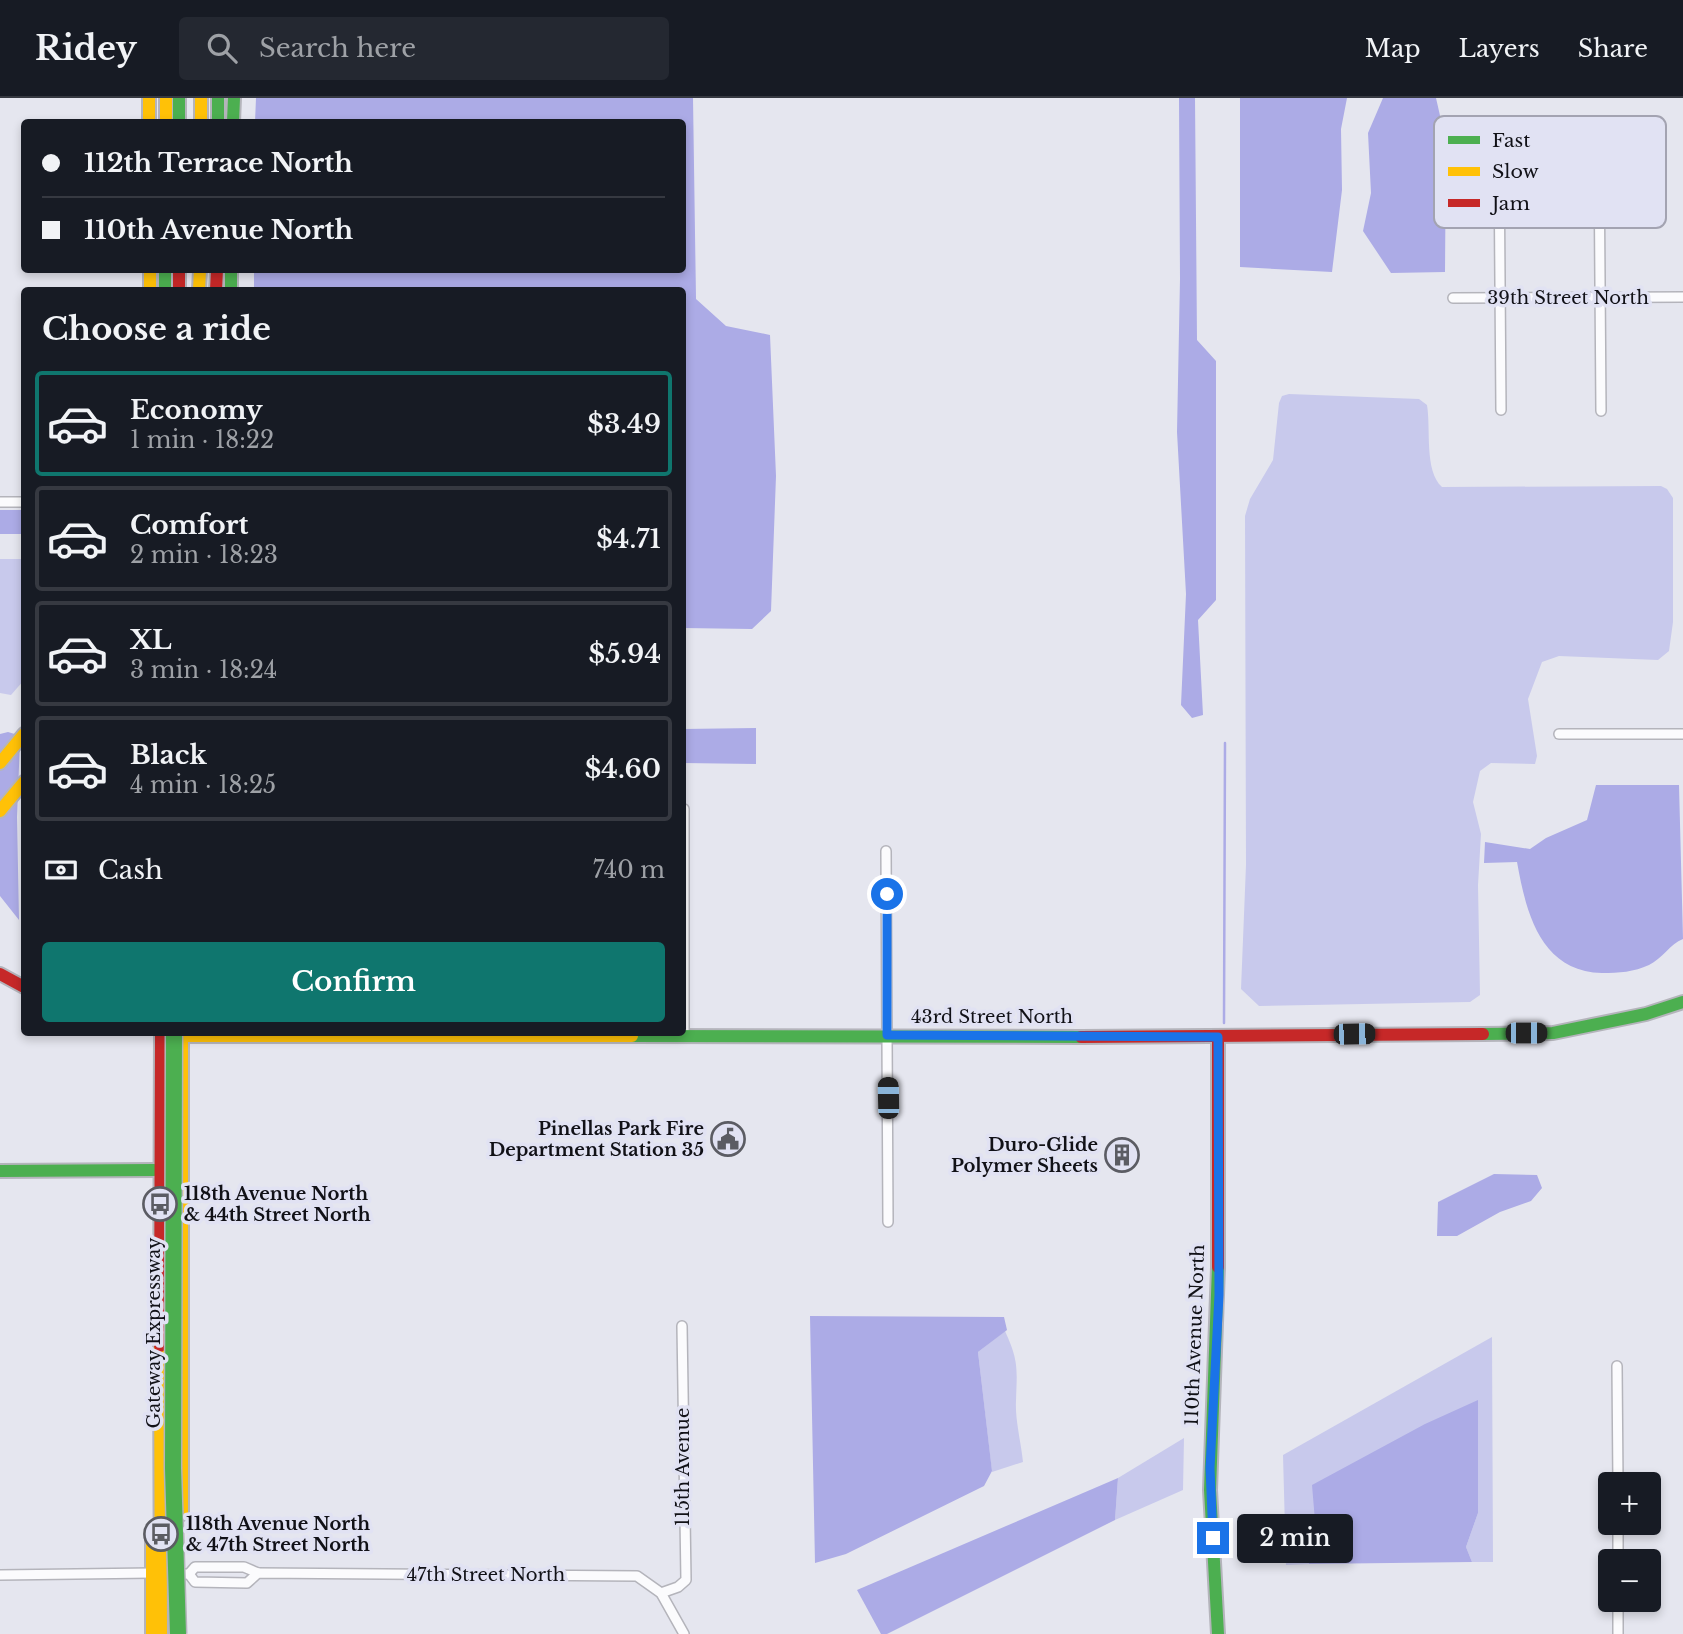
<!DOCTYPE html>
<meta charset="utf-8">
<style>
:root{--surface:#171b24;--page:#242831;--text:#f1f3f6;--muted:#9ea1a6;--line:#363941;--accent:#0f766e}
body{margin:0;font-family:"Libre Baskerville",serif;background:var(--page);color:var(--text);height:100vh;display:flex;flex-direction:column;font-size:26px;white-space:nowrap}
*{box-sizing:border-box;margin:0}
p{font-size:23px;color:var(--muted)}
.icon{flex:none;width:38px;height:38px;fill:none;stroke:currentColor;stroke-width:2;stroke-linecap:round;stroke-linejoin:round}
.map{position:relative;flex:1;overflow:hidden}
.panel{position:absolute;left:21px;top:189px;width:665px;height:749px;display:flex;flex-direction:column;background:var(--surface);border-radius:7px;box-shadow:0 4px 10px #0003}
.panel>*{flex:none}
.hud{position:absolute;left:21px;top:21px;width:665px;height:154px;border-radius:7px;box-shadow:0 4px 10px #0003;display:grid;align-content:center;height:154px;padding:0 21px;background:var(--surface)}
.buttons{position:absolute;left:1598px;top:1374px;display:grid;gap:14px}
.buttons a{display:grid;place-items:center;width:63px;height:63px;border-radius:7px;background:var(--surface);box-shadow:0 4px 10px #0003;font-size:35px}
.end{position:absolute;width:32px;height:32px;margin:-16px;border:9px solid #1a73e8;background:#fff;box-shadow:0 0 0 4px #fff}
.from{border-radius:50%}
.bubble{position:absolute;height:49px;border-radius:7px;background:var(--surface);box-shadow:0 4px 10px #0003;font-size:23px;font-weight:600;line-height:49px;text-align:center}
.car{position:absolute;width:21px;height:42px;margin:-21px -10px;border-radius:9px;box-shadow:0 0 5px 2px #0007;background:linear-gradient(#222 24%,#8ab4d8 0 40%,#222 0 76%,#8ab4d8 0 86%,#222 0)}
.hud b{display:flex;align-items:center;gap:24px;height:66px;font-size:26px}
.hud b+b{border-top:2px solid var(--line)}
.hud i{width:18px;height:18px;background:var(--text)}
ul{padding:0;list-style:none}
li{display:flex;align-items:center;gap:21px;height:105px;margin:0 14px 10px;padding:0 7px;border:4px solid var(--line);border-radius:7px}
li div{flex:1}
li b{display:block;font-size:26px}
li em{font-style:normal;font-weight:600}
li.selected{border-color:var(--accent)}
li>.icon{width:63px;height:63px;stroke-width:1.5}
h2{padding:0 21px;font-size:32px;line-height:84px}
.pay{display:flex;align-items:center;gap:18px;height:77px;padding:0 21px;font-size:26px}
.pay p{margin-inline-start:auto}
.cta{display:flex;gap:14px;margin-top:auto;padding:14px 21px}
.cta a{flex:1;height:80px;border-radius:7px;background:var(--accent);color:#fff;font-size:28px;font-weight:600;line-height:80px;text-align:center}
header{display:flex;align-items:center;gap:42px;box-sizing:border-box;height:98px;padding:0 35px;background:var(--surface);border-bottom:2px solid var(--line)}
header strong{font-size:33px}
nav{display:flex;gap:38px;margin-inline-start:auto;font-size:24px}
.search{width:490px;height:63px;background:var(--page);display:flex;align-items:center;gap:18px;box-sizing:border-box;padding:0 24px;border-radius:7px;color:var(--muted);font-size:26px}
.map>svg:first-child{display:block}
.green{fill:#c8c9ec}
.water{fill:#acabe6}
.lines{fill:none;stroke-linecap:round;stroke-linejoin:round}
.stream{stroke:#acabe6;stroke-width:2.5}
.street-casing{stroke:#b4b4bb;stroke-width:12}
.fast-casing{stroke:#b4b4bb;stroke-width:16}
.slow-casing{stroke:#b4b4bb;stroke-width:16}
.jam-casing{stroke:#b4b4bb;stroke-width:16}
.street{stroke:#fbfbfd;stroke-width:9}
.fast{stroke:#4caf50;stroke-width:12}
.slow{stroke:#ffc107;stroke-width:12}
.jam{stroke:#c62828;stroke-width:12}
.fast-bridge-casing{stroke:#b4b4bb;stroke-width:19;stroke-linecap:butt}
.fast-bridge{stroke:#4caf50;stroke-width:16}
.route{stroke:#1a73e8;stroke-width:9}
.labels{text-anchor:middle;dominant-baseline:central;stroke-width:7;stroke-linejoin:round;paint-order:stroke}
.street-label{font-size:18px;fill:#111117;stroke:#e1e2f3}
.poi-label{font-size:18px;font-weight:bold;fill:#111117;stroke:#e1e2f3;text-anchor:end}
.key{fill:#e1e2f3;stroke:#a3a3b1;stroke-width:2}
.key-label{font-size:19px;fill:#111117}
</style>
<header>
<strong>Ridey</strong>
<div class="search"><svg class="icon" aria-label="search" viewBox="0 0 24 24"><circle cx="10" cy="10" r="6"/><path d="M15 15l6 6"/></svg>Search here</div>
<nav><a>Map</a><a>Layers</a><a>Share</a></nav>
</header>
<div class="map">
<svg width="1683" height="1536" viewBox="0 0 1683 1536">
<rect width="100%" height="100%" fill="#e5e6ef"/>
<g class="green">
<path d="M1289 296 1419 301 1427 307C1431 331 1424 373 1442 389L1661 388 1667 391 1673 400V524L1669 553 1658 562 1559 558 1542 564 1528 601 1537 658 1535 666 1491 665 1480 673 1473 704 1481 736 1478 787 1480 897 1470 904 1259 908 1241 891 1246 767 1245 418 1250 401 1273 362 1279 305 1282 298Z"/>
<polygon points="0,461 24,461 24,582 11,597 0,595"/>
<path d="M1005 1233C1019 1264 1017 1270 1016 1303 1015 1322 1021 1344 1023 1364L992 1374 978 1254Z"/>
<polygon points="1492,1239 1493,1464 1472,1464 1466,1449 1478,1415 1315,1423 1304,1445 1309,1466 1286,1467 1283,1357"/>
<polygon points="1184,1340 1183,1392 1115,1422 1118,1380"/>
</g>
<g class="water">
<polygon points="256,0 693,0 696,201 726,228 770,237 776,378 771,513 752,531 683,530 682,192 254,192 254,172 682,172 682,24 255,24"/>
<polygon points="1179,0 1195,0 1197,242 1216,263 1216,502 1198,522 1203,617 1192,620 1181,607 1186,496 1177,334 1180,181"/>
<polygon points="1240,0 1347,0 1341,31 1342,92 1332,174 1240,169"/>
<polygon points="1383,0 1436,0 1446,44 1445,174 1391,175 1363,133 1371,95 1368,35"/>
<rect x="0" y="412" width="24" height="24"/>
<polygon points="756,630 756,666 683,665 683,631"/>
<polygon points="8,634 18,637 20,643 17,719 19,822 0,798 0,636"/>
<path d="M1596 687H1679L1683 841C1670 846 1662 861 1649 867 1634 874 1619 875 1602 875 1540 873 1526 814 1517 764L1484 765 1485 744 1530 751 1546 740 1587 722Z"/>
<polygon points="1494,1076 1537,1077 1542,1090 1531,1103 1500,1114 1457,1138 1437,1138 1438,1104"/>
<polygon points="810,1218 1004,1219 1007,1232 978,1254 992,1373 984,1388 846,1456 815,1465"/>
<polygon points="1478,1302 1478,1415 1466,1449 1472,1464 1309,1466 1304,1445 1315,1423 1312,1387 1425,1326"/>
<polygon points="1118,1380 1115,1422 887,1536 881,1536 857,1492"/>
</g>
<g class="lines">
<polyline class="stream" points="1224,925 1225,645"/>
<g class="street-casing">
<g id="street">
<polyline points="1453,200 1683,199"/>
<path d="M1501 312 1499 56 1502 47C1513 38 1569 35 1583 39 1591 42 1596 48 1599 55L1601 313"/>
<polyline points="0,404 24,404"/>
<polyline points="1559,636 1683,636"/>
<polyline points="684,711 684,937"/>
<polyline points="886,753 888,1124"/>
<polyline points="1617,1268 1618,1386"/>
<polyline points="1618,1424 1618,1463"/>
<polyline points="184,1476 189,1476 195,1469 244,1469 258,1475"/>
<polyline points="189,1476 195,1484 247,1485 258,1475 637,1478 661,1495 684,1536"/>
<polyline points="0,1477 152,1475"/>
<polyline points="661,1495 678,1489 686,1482 682,1228"/>
<polyline points="1618,1502 1618,1536"/>
</g>
</g>
<g class="fast-casing">
<g id="fast">
<polyline points="179,0 179,24"/>
<polyline points="218,0 218,24"/>
<polyline points="233,24 234,0"/>
<polyline points="165,172 165,192"/>
<polyline points="231,172 231,192"/>
<polyline points="1483,936 1553,935 1646,916 1683,904"/>
<polyline points="632,938 1081,939"/>
<polyline points="0,1073 154,1072"/>
<polyline points="1218,1169 1210,1392 1218,1536"/>
</g>
</g>
<g class="slow-casing">
<g id="slow">
<polyline points="149,0 149,24"/>
<polyline points="166,0 166,24"/>
<polyline points="201,0 201,24"/>
<polyline points="150,172 150,192"/>
<polyline points="199,192 200,172"/>
<polyline points="0,665 24,636"/>
<polyline points="0,713 24,684"/>
<polyline points="182,934 182,1416"/>
<polyline points="173,935 182,938 632,938"/>
<polyline points="160,1248 161,1536"/>
<polyline points="152,1440 152,1536"/>
</g>
</g>
<g class="jam-casing">
<g id="jam">
<polyline points="179,172 179,192"/>
<polyline points="216,192 217,172"/>
<polyline points="0,876 24,889"/>
<polyline points="1081,939 1483,936"/>
<polyline points="1218,939 1218,1169"/>
<polyline points="160,1248 161,934"/>
</g>
</g>
<use href="#street" class="street"/>
<use href="#fast" class="fast"/>
<use href="#slow" class="slow"/>
<use href="#jam" class="jam"/>
<g class="fast-bridge-casing">
<polyline id="fast-bridge" points="174,934 173,1370 178,1536"/>
</g>
<use href="#fast-bridge" class="fast-bridge"/>
</g>
<g class="lines">
<polyline class="route" points="887,796 887,937 1218,939 1219,1197 1210,1370 1213,1440"/>
</g>
<defs>
<g id="civic-ring" transform="scale(1.75)"><circle r="9.5" fill="#e1e2f3" stroke="#5b5c63" stroke-width="1.5"/><path d="M-.6-6.5H3V-4.5H.6V-3L4-1V1h2V6H-6V1h2V-1L-.6-3ZM-1.2 2.5V6h2.4V2.5Z" fill="#5b5c63"/></g>
<g id="building-ring" transform="scale(1.75)"><circle r="9.5" fill="#e1e2f3" stroke="#5b5c63" stroke-width="1.5"/><path d="M-4-6H4V6H1V3H-1V6H-4ZM-2.5-4.3h1.7v1.8h-1.7ZM.8-4.3h1.7v1.8H.8ZM-2.5-1h1.7V.8h-1.7ZM.8-1h1.7V.8H.8Z" fill="#5b5c63"/></g>
<g id="bus-ring" transform="scale(1.75)"><circle r="9.5" fill="#e1e2f3" stroke="#5b5c63" stroke-width="1.5"/><path d="M-5-6H5V4H4V6H2V4H-2V6H-4V4H-5ZM-3.5-4V0h7V-4ZM-3.5 1.2v1.5H-2V1.2ZM2 1.2v1.5H3.5V1.2Z" fill="#5b5c63"/></g>
</defs>
<g fill-rule="evenodd">
<use href="#civic-ring" x="728" y="1041"/>
<use href="#building-ring" x="1122" y="1057"/>
<use href="#bus-ring" x="160" y="1106"/>
<use href="#bus-ring" x="161" y="1436"/>
</g>
<g class="labels">
<g class="street-label">
<text x="1568" y="200">39th Street North</text>
<text x="992" y="919">43rd Street North</text>
<text transform="translate(154 1235) rotate(-90)">Gateway Expressway</text>
<text transform="translate(1195 1237) rotate(-88)">110th Avenue North</text>
<text transform="translate(683 1369) rotate(-90)">115th Avenue</text>
<text x="486" y="1477">47th Street North</text>
</g>
<g class="poi-label">
<text x="704" y="1031">Pinellas Park Fire<tspan x="704" dy="21">Department Station 35</tspan></text>
<text x="1098" y="1047">Duro-Glide<tspan x="1098" dy="21">Polymer Sheets</tspan></text>
<text x="184" y="1096" text-anchor="start">118th Avenue North<tspan x="184" dy="21">&amp; 44th Street North</tspan></text>
<text x="186" y="1426" text-anchor="start">118th Avenue North<tspan x="186" dy="21">&amp; 47th Street North</tspan></text>
</g>
</g>
<rect x="1434" y="18" width="232" height="112" rx="10" class="key"/>
<rect x="1448" y="38" width="32" height="8" fill="#4caf50"/>
<rect x="1448" y="69" width="32" height="9" fill="#ffc107"/>
<rect x="1448" y="101" width="32" height="8" fill="#c62828"/>
<g class="key-label">
<text x="1492" y="49">Fast</text>
<text x="1492" y="80">Slow</text>
<text x="1492" y="112">Jam</text>
</g>
</svg>
<div class="buttons">
<a>+</a>
<a>−</a>
</div>
<i class="end from" style="left:887px;top:796px"></i>
<i class="end" style="left:1213px;top:1440px"></i>
<div class="bubble" style="left:1237px;top:1416px;width:116px">2 min</div>
<i class="car" style="left:1526px;top:935px;rotate:90deg"></i>
<i class="car" style="left:1354px;top:936px;rotate:89deg"></i>
<i class="car" style="left:888px;top:1000px;rotate:359deg"></i>
<div class="hud">
<b><i class="from"></i>112th Terrace North</b>
<b><i></i>110th Avenue North</b>
</div>
<section class="panel">
<h2>Choose a ride</h2>
<ul>
<li class="selected"><svg class="icon" aria-label="car" viewBox="0 0 24 24"><path d="M5 17H2v-5l4-1 3-4h7l3 4 3 1v5h-3M9 17h6M6 11h13"/><circle cx="7" cy="17" r="2"/><circle cx="17" cy="17" r="2"/></svg><div><b>Economy</b><p>1 min · 18:22</p></div><em>$3.49</em></li>
<li><svg class="icon" aria-label="car" viewBox="0 0 24 24"><path d="M5 17H2v-5l4-1 3-4h7l3 4 3 1v5h-3M9 17h6M6 11h13"/><circle cx="7" cy="17" r="2"/><circle cx="17" cy="17" r="2"/></svg><div><b>Comfort</b><p>2 min · 18:23</p></div><em>$4.71</em></li>
<li><svg class="icon" aria-label="car" viewBox="0 0 24 24"><path d="M5 17H2v-5l4-1 3-4h7l3 4 3 1v5h-3M9 17h6M6 11h13"/><circle cx="7" cy="17" r="2"/><circle cx="17" cy="17" r="2"/></svg><div><b>XL</b><p>3 min · 18:24</p></div><em>$5.94</em></li>
<li><svg class="icon" aria-label="car" viewBox="0 0 24 24"><path d="M5 17H2v-5l4-1 3-4h7l3 4 3 1v5h-3M9 17h6M6 11h13"/><circle cx="7" cy="17" r="2"/><circle cx="17" cy="17" r="2"/></svg><div><b>Black</b><p>4 min · 18:25</p></div><em>$4.60</em></li>
</ul>
<div class="pay"><svg class="icon" aria-label="cash" viewBox="0 0 24 24"><path d="M3 7h18v10H3z"/><circle cx="12" cy="12" r="2"/></svg>Cash<p>740 m</p></div>
<div class="cta"><a>Confirm</a></div>
</section>
</div>
